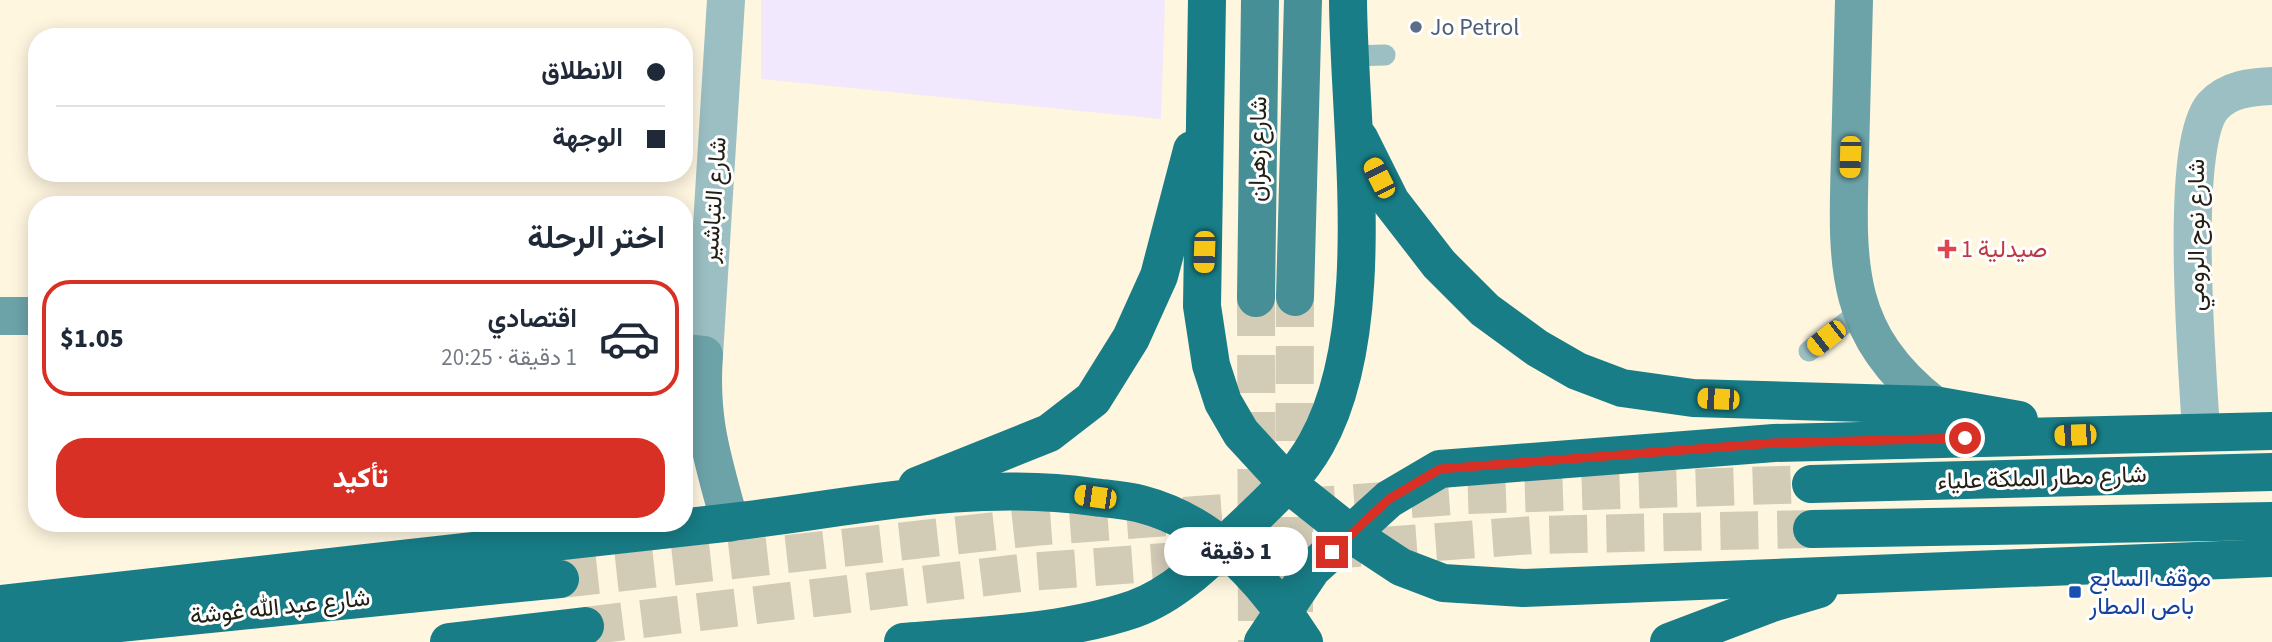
<!DOCTYPE html>
<html lang="ar">
<meta charset="utf-8">
<style>
:root{--surface:#fff;--page:#f2f2f3;--text:#1f2937;--muted:#747a83;--line:#e0e1e3;--accent:#d93025}
body{margin:0;font-family:"Source Sans 3",Vazirmatn,sans-serif;background:var(--page);color:var(--text);direction:rtl;height:100vh;display:flex;flex-direction:column;font-size:26px;white-space:nowrap}
*{box-sizing:border-box;margin:0}
p{font-size:23px;color:var(--muted)}
.icon{flex:none;width:38px;height:38px;fill:none;stroke:currentColor;stroke-width:2;stroke-linecap:round;stroke-linejoin:round}
.map{position:relative;flex:1;overflow:hidden;direction:ltr}
.sheet{position:absolute;left:28px;top:196px;width:665px;height:336px;display:flex;flex-direction:column;background:var(--surface);border-radius:28px;box-shadow:0 4px 18px #0003;direction:rtl}
.sheet>*{flex:none}
.banner{position:absolute;left:28px;top:28px;width:665px;height:154px;border-radius:28px;box-shadow:0 4px 18px #0003;direction:rtl;display:grid;align-content:center;height:154px;padding:0 28px;background:var(--surface)}
.end{position:absolute;width:32px;height:32px;margin:-16px;border:9px solid #d93025;background:#fff;box-shadow:0 0 0 4px #fff}
.from{border-radius:50%}
.bubble{position:absolute;height:49px;border-radius:24px;background:var(--surface);box-shadow:0 4px 18px #0003;font-size:23px;font-weight:800;line-height:49px;text-align:center;direction:rtl}
.car{position:absolute;width:21px;height:42px;margin:-21px -10px;border-radius:9px;box-shadow:0 0 5px 2px #0007;background:linear-gradient(#f5c518 24%,#345 0 40%,#f5c518 0 76%,#345 0 86%,#f5c518 0)}
.banner b{display:flex;align-items:center;gap:24px;height:66px;font-size:26px}
.banner b+b{border-top:2px solid var(--line)}
.banner i{width:18px;height:18px;background:var(--text)}
ul{padding:0;list-style:none}
li{display:flex;align-items:center;gap:21px;height:116px;margin:0 14px 10px;padding:0 14px;border:4px solid var(--line);border-radius:28px}
li div{flex:1}
li b{display:block;font-size:26px}
li em{font-style:normal;font-weight:800}
li.on{border-color:var(--accent)}
li>.icon{width:63px;height:63px;stroke-width:1.5}
h2{padding:0 28px;font-size:32px;line-height:84px}
.cta{display:flex;gap:14px;margin-top:auto;padding:14px 28px}
.cta a{flex:1;height:80px;border-radius:28px;background:var(--accent);color:#fff;font-size:28px;font-weight:800;line-height:80px;text-align:center}
.map>svg:first-child{display:block}
.commercial{fill:#f1e8fe}
.lines{fill:none;stroke-linecap:round;stroke-linejoin:round}
.primary-tunnel{stroke:#d2cbb6;stroke-width:38;stroke-dasharray:38 19;stroke-linecap:butt}
.highway-tunnel{stroke:#d2cbb6;stroke-width:38;stroke-dasharray:38 19;stroke-linecap:butt}
.lane{stroke:#9bbfc3;stroke-width:21}
.street{stroke:#9bbfc3;stroke-width:38}
.secondary{stroke:#6ca3a9;stroke-width:38}
.primary{stroke:#468f96;stroke-width:38}
.highway{stroke:#187d86;stroke-width:38}
.route{stroke:#d93025;stroke-width:9}
.service-dot{fill:#5c6f8a;stroke:#fff;stroke-width:2.5}
.health-dot{fill:#e0444e;stroke:#fff;stroke-width:2.5}
.transit-dot{fill:#1a4fb4;stroke:#fff;stroke-width:2.5}
.labels{text-anchor:middle;dominant-baseline:central;stroke-width:6;stroke-linejoin:round;paint-order:stroke}
.service-label{font-size:24px;fill:#4e5e75;stroke:#fff;text-anchor:start}
.street-label{font-size:24px;fill:#221f14;stroke:#fff}
.health-label{font-size:24px;fill:#be3a42;stroke:#fff;text-anchor:start}
.transit-label{font-size:24px;fill:#164399;stroke:#fff;text-anchor:start}
</style>
<div class="map">
<svg width="2272" height="642" viewBox="0 0 2272 642">
<rect width="100%" height="100%" fill="#fef6df"/>
<polygon class="commercial" points="761,0 1165,0 1161,119 761,79"/>
<g class="lines">
<g class="primary-tunnel">
<polyline points="1256,298 1257,642"/>
<polyline points="1294,612 1295,297"/>
</g>
<g class="highway-tunnel">
<polyline points="560,579 1033,527 1467,495 1811,484"/>
<polyline points="585,626 1028,572 1533,535 1812,529"/>
</g>
<g class="lane">
<polyline points="1349,56 1385,55"/>
<polyline points="1809,351 1861,311"/>
</g>
<g class="street">
<polyline points="704,355 726,0"/>
<path d="M2201 432C2198 371 2178 146 2213 106 2228 89 2251 87 2272 86"/>
</g>
<g class="secondary">
<path d="M1854 0C1853 52 1851 104 1850 155 1847 262 1842 333 1934 405"/>
<polyline points="0,316 37,316"/>
<path d="M684 353 704 355C699 421 713 460 730 523"/>
</g>
<g class="primary">
<polyline points="1295,297 1303,0"/>
<polyline points="1256,298 1260,0"/>
</g>
<g class="highway">
<polyline points="1207,0 1202,306 1211,365 1223,402 1241,433 1288,484 1351,534 1401,567 1443,583 1523,588 2272,558"/>
<polyline points="1359,138 1391,202 1439,264 1485,310 1537,348 1577,371 1622,388 1693,398 1934,405 2019,420"/>
<polyline points="1811,484 2272,472"/>
<polyline points="917,486 1049,433 1093,399 1131,338 1159,276 1192,150"/>
<polyline points="1812,529 2272,521"/>
<path d="M0 604C241 577 483 550 724 523 847 509 969 479 1093 497 1109 499 1126 500 1141 504 1214 523 1264 580 1304 642"/>
<polyline points="0,635 560,579"/>
<polyline points="449,642 585,626"/>
<path d="M903 642C979 635 1061 634 1134 609 1174 595 1209 560 1239 531 1267 504 1297 478 1316 444 1381 329 1349 130 1348 0"/>
<polyline points="1263,642 1312,569 1389,499 1440,469 1774,443 2272,431"/>
<polyline points="1669,642 1772,603 1819,589"/>
</g>
</g>
<g class="lines">
<polyline class="route" points="1332,552 1389,499 1440,469 1774,443 1965,438"/>
</g>
<circle class="service-dot" cx="1416" cy="27" r="7"/>
<path class="health-dot" d="M1943.5 238.5h7v7h7v7h-7v7h-7v-7h-7v-7h7z"/>
<rect class="transit-dot" x="2068" y="585" width="14" height="14" rx="3.5"/>
<g class="labels">
<g class="service-label">
<text x="1430" y="27">Jo Petrol</text>
</g>
<g class="street-label">
<text transform="translate(1258 149) rotate(-89)">شارع زهران</text>
<text transform="translate(714 200) rotate(-86)">شارع التباشير</text>
<text transform="translate(2196 235) rotate(-90)">شارع نوح الرومي</text>
<text transform="translate(2042 478) rotate(-2)">شارع مطار الملكة علياء</text>
<text transform="translate(280 607) rotate(-6)">شارع عبد الله غوشة</text>
</g>
<g class="health-label">
<text x="1961" y="249">صيدلية 1</text>
</g>
<g class="transit-label">
<text x="2089" y="578">موقف السابع<tspan x="2089" dy="28">باص المطار</tspan></text>
</g>
</g>
</svg>
<i class="end from" style="left:1965px;top:438px"></i>
<i class="end" style="left:1332px;top:552px"></i>
<div class="bubble" style="left:1164px;top:527px;width:144px">1 دقيقة</div>
<i class="car" style="left:1850px;top:157px;rotate:182deg"></i>
<i class="car" style="left:1379px;top:178px;rotate:333deg"></i>
<i class="car" style="left:1204px;top:252px;rotate:182deg"></i>
<i class="car" style="left:1826px;top:338px;rotate:232deg"></i>
<i class="car" style="left:1718px;top:399px;rotate:273deg"></i>
<i class="car" style="left:2075px;top:435px;rotate:268deg"></i>
<i class="car" style="left:1095px;top:497px;rotate:278deg"></i>
<div class="banner">
<b><i class="from"></i>الانطلاق</b>
<b><i></i>الوجهة</b>
</div>
<section class="sheet">
<h2>اختر الرحلة</h2>
<ul>
<li class="on"><svg class="icon" aria-label="car" viewBox="0 0 24 24"><path d="M5 17H2v-5l4-1 3-4h7l3 4 3 1v5h-3M9 17h6M6 11h13"/><circle cx="7" cy="17" r="2"/><circle cx="17" cy="17" r="2"/></svg><div><b>اقتصادي</b><p>1 دقيقة · 20:25</p></div><em>$1.05</em></li>
</ul>
<div class="cta"><a>تأكيد</a></div>
</section>
</div>
